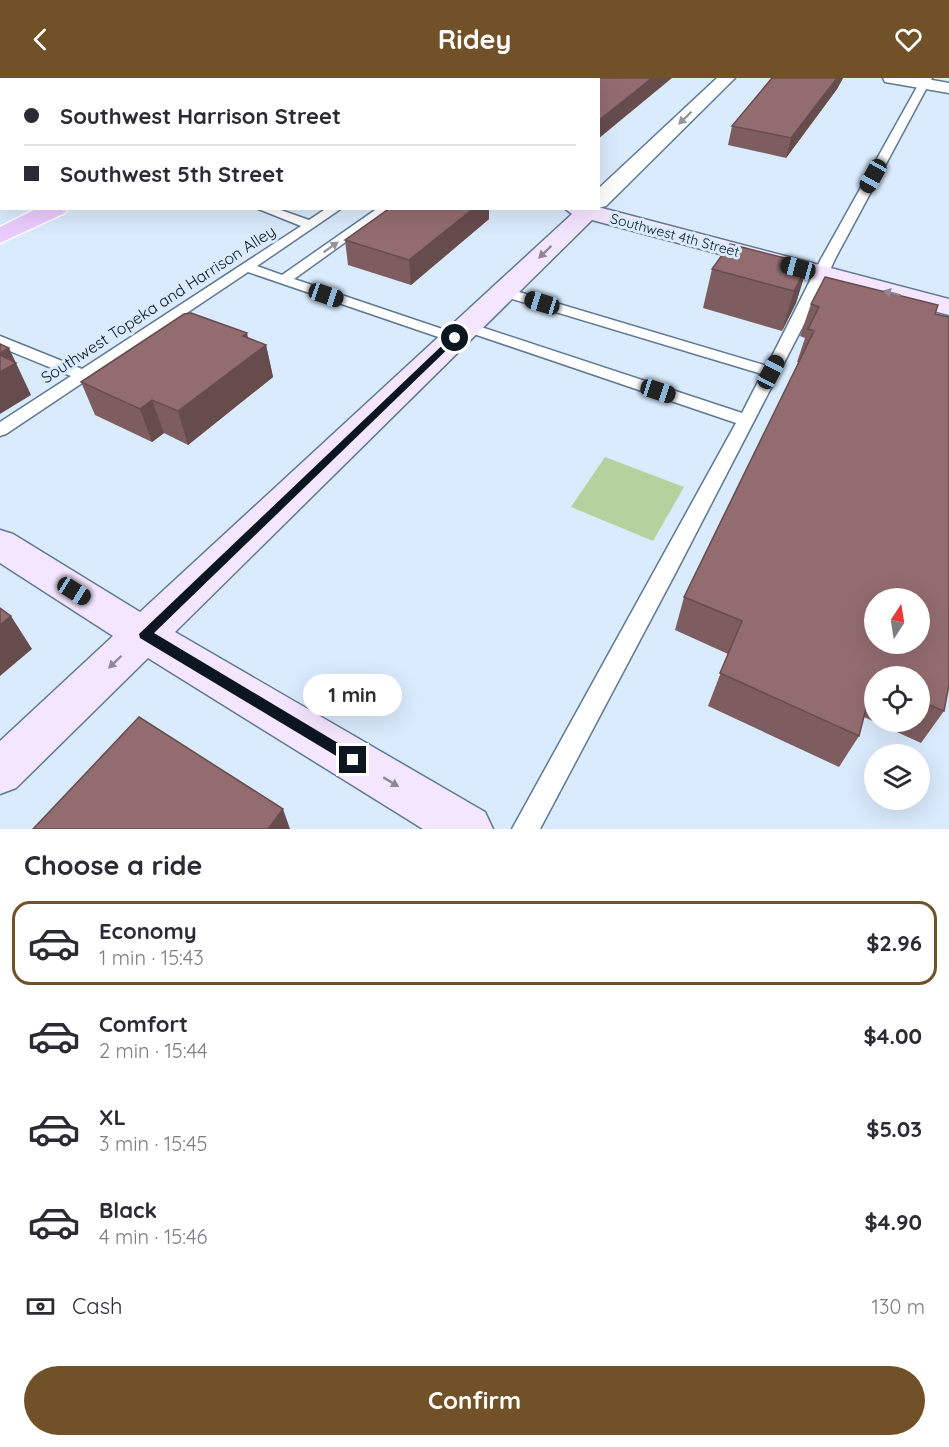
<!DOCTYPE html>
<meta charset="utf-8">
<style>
:root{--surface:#fff;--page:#f2f2f3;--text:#2b2b33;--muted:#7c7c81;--line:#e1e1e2;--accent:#715127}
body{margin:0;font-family:Quicksand,sans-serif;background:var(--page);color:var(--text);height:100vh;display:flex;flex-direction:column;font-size:22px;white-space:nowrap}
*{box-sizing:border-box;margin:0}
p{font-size:20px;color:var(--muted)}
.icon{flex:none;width:33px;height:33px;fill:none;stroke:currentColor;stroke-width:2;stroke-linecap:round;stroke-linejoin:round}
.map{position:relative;height:751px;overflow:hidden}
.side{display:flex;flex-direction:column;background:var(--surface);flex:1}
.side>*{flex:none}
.top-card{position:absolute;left:0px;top:0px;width:600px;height:132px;box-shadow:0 6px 24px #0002;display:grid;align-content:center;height:132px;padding:0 24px;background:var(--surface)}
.needle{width:39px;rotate:12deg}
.tools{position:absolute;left:864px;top:510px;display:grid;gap:12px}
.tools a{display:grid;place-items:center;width:66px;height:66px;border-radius:50%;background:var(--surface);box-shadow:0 6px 24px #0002;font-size:30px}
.end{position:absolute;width:27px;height:27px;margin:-14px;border:8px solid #0c1620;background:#fff;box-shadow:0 0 0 3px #fff}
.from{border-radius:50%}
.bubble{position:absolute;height:42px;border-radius:21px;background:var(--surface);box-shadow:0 6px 24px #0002;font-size:20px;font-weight:700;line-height:42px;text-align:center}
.car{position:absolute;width:18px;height:36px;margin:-18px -9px;border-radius:8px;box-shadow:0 0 4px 2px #0007;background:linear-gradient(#222 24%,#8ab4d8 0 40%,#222 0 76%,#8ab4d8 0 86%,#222 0)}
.top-card b{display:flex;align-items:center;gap:21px;height:57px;font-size:22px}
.top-card b+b{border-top:2px solid var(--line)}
.top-card i{width:15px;height:15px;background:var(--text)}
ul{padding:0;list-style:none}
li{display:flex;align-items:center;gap:18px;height:84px;margin:0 12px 9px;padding:0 12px;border:3px solid transparent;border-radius:18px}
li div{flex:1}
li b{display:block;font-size:22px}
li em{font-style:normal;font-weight:700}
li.on{border-color:var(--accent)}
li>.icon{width:54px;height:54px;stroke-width:1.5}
h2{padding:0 24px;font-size:27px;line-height:72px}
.pay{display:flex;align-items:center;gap:15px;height:66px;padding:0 24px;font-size:22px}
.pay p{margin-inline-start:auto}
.primary-button{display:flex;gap:12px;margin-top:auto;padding:12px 24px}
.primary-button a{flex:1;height:69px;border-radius:36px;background:var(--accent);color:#fff;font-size:24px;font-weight:700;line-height:69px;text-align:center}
header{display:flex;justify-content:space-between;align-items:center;height:78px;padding:0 24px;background:var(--accent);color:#fff;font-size:27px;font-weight:700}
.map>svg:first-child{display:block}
.green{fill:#b5d29e}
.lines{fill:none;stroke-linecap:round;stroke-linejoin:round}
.lane-casing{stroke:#5f7893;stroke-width:3}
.street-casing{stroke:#5f7893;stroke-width:3}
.secondary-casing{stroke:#5f7893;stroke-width:3}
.primary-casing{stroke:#fff;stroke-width:3}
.lane{fill:#fff;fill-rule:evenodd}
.street{fill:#fff;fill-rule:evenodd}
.secondary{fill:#f5e6ff;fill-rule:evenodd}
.primary{fill:#ebccff;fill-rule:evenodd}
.wall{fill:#7e5d60;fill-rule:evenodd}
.shaded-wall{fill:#674c4e}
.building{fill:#936c70;stroke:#674c4e;stroke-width:1.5;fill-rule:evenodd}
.oneway{fill:#92969b}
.oneway2{fill:#8c889b}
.route{fill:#0c1620}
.labels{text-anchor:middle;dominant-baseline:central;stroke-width:6;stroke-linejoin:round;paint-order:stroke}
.far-street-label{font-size:14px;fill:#0c1620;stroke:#daebfd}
.street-label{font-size:16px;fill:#0c1620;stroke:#daebfd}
</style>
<header><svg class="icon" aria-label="back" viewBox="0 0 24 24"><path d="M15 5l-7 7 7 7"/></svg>Ridey<svg class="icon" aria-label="heart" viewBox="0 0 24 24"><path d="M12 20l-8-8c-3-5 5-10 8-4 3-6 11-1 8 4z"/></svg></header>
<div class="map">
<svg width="949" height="751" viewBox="0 0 949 751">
<rect width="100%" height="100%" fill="#daebfd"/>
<polygon class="green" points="605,379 684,409 653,463 571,429"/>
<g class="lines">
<g class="lane-casing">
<g id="lane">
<polygon points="113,0 125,0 112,2"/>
<polygon points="152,0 164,0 152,2"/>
<polygon points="197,0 211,0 212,2 198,2"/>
<polygon points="230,0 241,0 229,2"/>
<polygon points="532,0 543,0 531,2"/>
<polygon points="922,0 932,0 835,181 817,221 676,494 540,751 512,751 736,345 462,252 459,249 462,246 472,246 742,335 762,296 499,217 497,214 504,210 509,211 767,288 821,181"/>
<polygon points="0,11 2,12 2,18 0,17"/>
<polygon points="256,130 275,130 309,142 327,130 342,130 257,188 282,197 378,130 393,130 294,201 460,257 463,260 455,265 450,263 248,194 6,356 0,358 0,344 71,298 0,269 0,258 82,291 301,148"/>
</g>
</g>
<g class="street-casing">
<g id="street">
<polygon points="717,0 735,0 606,128 598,130 598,111"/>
<polygon points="883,0 921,0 949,5 949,15 891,5 885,4"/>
</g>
</g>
<g class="secondary-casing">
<polygon id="secondary" points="598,129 949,221 949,237 592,142 175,554 485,734 493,751 423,751 148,580 16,710 0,716 0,663 113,558 0,485 0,452 13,456 140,534 572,136 564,130"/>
</g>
<g class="primary-casing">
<g id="primary">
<polygon points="318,0 336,0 317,2"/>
<polygon points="38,130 68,130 65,135 0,165 0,149"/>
</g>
</g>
<use href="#lane" class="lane"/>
<use href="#street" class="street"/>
<use href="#secondary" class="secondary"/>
<use href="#primary" class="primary"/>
</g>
<g class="wall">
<polygon points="772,0 843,0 837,11 786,80 728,67 732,48"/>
<polygon points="390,130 489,130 489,141 411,207 348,187 345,162"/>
<polygon points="808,186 796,225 782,253 703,230 712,191"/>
<path d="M811 226 935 236 944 633 921 665 864 639 859 658 839 689 708 628 728 576 675 552 684 519 799 284H797L805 260 800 258ZM874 598H920V644H874Z"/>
<polygon points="248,260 266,267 273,299 188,367 164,355 152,364 95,337 81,304"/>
</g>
<g class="shaded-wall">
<polygon points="457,0 479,0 477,2 454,2"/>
<polygon points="652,0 672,0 598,61 598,43"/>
<polygon points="837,0 843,0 837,11 786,80 791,60"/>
<polygon points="2,77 2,115 0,116 0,78"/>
<polygon points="474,130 489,130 489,141 411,207 409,182"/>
<polygon points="808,186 796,225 782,253 794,213"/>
<polygon points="247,255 252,277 266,267 273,299 188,367 178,333 243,258"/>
<polygon points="9,270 31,317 0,336 0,275"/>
<polygon points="152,322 164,355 152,364 140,331"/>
<polygon points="11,538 32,571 0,598 0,547"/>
<polygon points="283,731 290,751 268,751"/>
</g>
<g class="building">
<polygon points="61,0 73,0 79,2 56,2"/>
<polygon points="376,0 457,0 454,2 373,2"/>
<polygon points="600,0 652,0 598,43 598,2"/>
<polygon points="772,0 837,0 791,60 732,48"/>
<polygon points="0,22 2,22 2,77 0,78"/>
<polygon points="390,130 474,130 409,182 345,162"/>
<polygon points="730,166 808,186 794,213 712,191"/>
<path d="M825 199 938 227 935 236 949 239V607L944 633 920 623V598H874V603H873L859 658 720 595 742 543 684 519 814 253 808 251 819 229 811 226ZM874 520H920V566H874Z"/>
<polygon points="191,235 247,255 243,258 266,267 178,333 152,322 140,331 81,304 184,236"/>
<polygon points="0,266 9,270 0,275"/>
<polygon points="0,277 16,285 0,294"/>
<polygon points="0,530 11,538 0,547"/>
<polygon points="139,639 283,731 268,751 33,751"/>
</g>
<defs><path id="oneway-solid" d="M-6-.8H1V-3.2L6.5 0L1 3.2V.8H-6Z" transform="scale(1.5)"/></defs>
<g class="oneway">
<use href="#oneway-solid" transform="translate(685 40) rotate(136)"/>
<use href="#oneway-solid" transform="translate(331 169) rotate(-35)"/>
</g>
<g class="oneway2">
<use href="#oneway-solid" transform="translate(545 174) rotate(136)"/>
<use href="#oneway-solid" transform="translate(892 215) rotate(-165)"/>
<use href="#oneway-solid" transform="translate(115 584) rotate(136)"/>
<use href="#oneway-solid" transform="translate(391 704) rotate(31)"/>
</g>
<polygon class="route" points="452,258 459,260 154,555 358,677 360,682 358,686 353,688 140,560 139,556"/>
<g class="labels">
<g class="far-street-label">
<text transform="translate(675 157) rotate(15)">Southwest 4th Street</text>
</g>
<g class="street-label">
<text transform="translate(158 226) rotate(-33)">Southwest Topeka and Harrison Alley</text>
</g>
</g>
</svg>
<div class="tools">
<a><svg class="needle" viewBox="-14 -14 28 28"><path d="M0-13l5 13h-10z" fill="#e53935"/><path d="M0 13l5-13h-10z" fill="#7c7c81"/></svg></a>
<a><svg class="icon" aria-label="locate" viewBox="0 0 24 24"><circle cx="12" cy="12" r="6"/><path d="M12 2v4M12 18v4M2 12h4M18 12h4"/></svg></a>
<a><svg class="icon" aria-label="layers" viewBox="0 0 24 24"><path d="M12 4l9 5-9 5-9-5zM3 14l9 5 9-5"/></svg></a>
</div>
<i class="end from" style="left:455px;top:260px"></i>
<i class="end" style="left:353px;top:682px"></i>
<div class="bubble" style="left:303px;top:596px;width:99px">1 min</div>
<i class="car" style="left:873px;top:98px;rotate:209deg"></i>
<i class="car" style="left:798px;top:190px;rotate:285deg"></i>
<i class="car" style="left:326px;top:217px;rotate:109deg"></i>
<i class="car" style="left:542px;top:225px;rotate:287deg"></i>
<i class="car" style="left:771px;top:294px;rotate:28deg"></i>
<i class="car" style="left:658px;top:313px;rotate:108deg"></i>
<i class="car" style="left:74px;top:513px;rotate:122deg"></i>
<div class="top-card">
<b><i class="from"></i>Southwest Harrison Street</b>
<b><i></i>Southwest 5th Street</b>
</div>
</div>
<section class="side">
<h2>Choose a ride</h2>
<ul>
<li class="on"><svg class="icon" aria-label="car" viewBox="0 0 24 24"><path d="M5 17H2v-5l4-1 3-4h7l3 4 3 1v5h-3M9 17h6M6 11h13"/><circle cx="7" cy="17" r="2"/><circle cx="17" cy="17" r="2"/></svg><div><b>Economy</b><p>1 min · 15:43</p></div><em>$2.96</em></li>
<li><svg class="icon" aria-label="car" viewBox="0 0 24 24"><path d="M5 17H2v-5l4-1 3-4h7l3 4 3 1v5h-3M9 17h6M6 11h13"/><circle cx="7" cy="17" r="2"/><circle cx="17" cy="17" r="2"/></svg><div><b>Comfort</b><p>2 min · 15:44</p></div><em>$4.00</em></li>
<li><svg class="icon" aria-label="car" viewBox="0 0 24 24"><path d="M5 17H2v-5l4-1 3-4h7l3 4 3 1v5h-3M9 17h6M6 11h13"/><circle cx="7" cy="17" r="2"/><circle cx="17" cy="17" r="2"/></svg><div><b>XL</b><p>3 min · 15:45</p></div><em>$5.03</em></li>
<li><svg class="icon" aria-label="car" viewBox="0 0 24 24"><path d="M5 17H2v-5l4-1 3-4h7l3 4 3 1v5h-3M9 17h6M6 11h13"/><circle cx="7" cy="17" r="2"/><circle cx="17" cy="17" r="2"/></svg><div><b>Black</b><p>4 min · 15:46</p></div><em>$4.90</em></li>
</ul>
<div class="pay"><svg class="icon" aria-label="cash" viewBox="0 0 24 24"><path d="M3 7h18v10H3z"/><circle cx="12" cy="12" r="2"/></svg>Cash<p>130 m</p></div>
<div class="primary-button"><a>Confirm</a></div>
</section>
